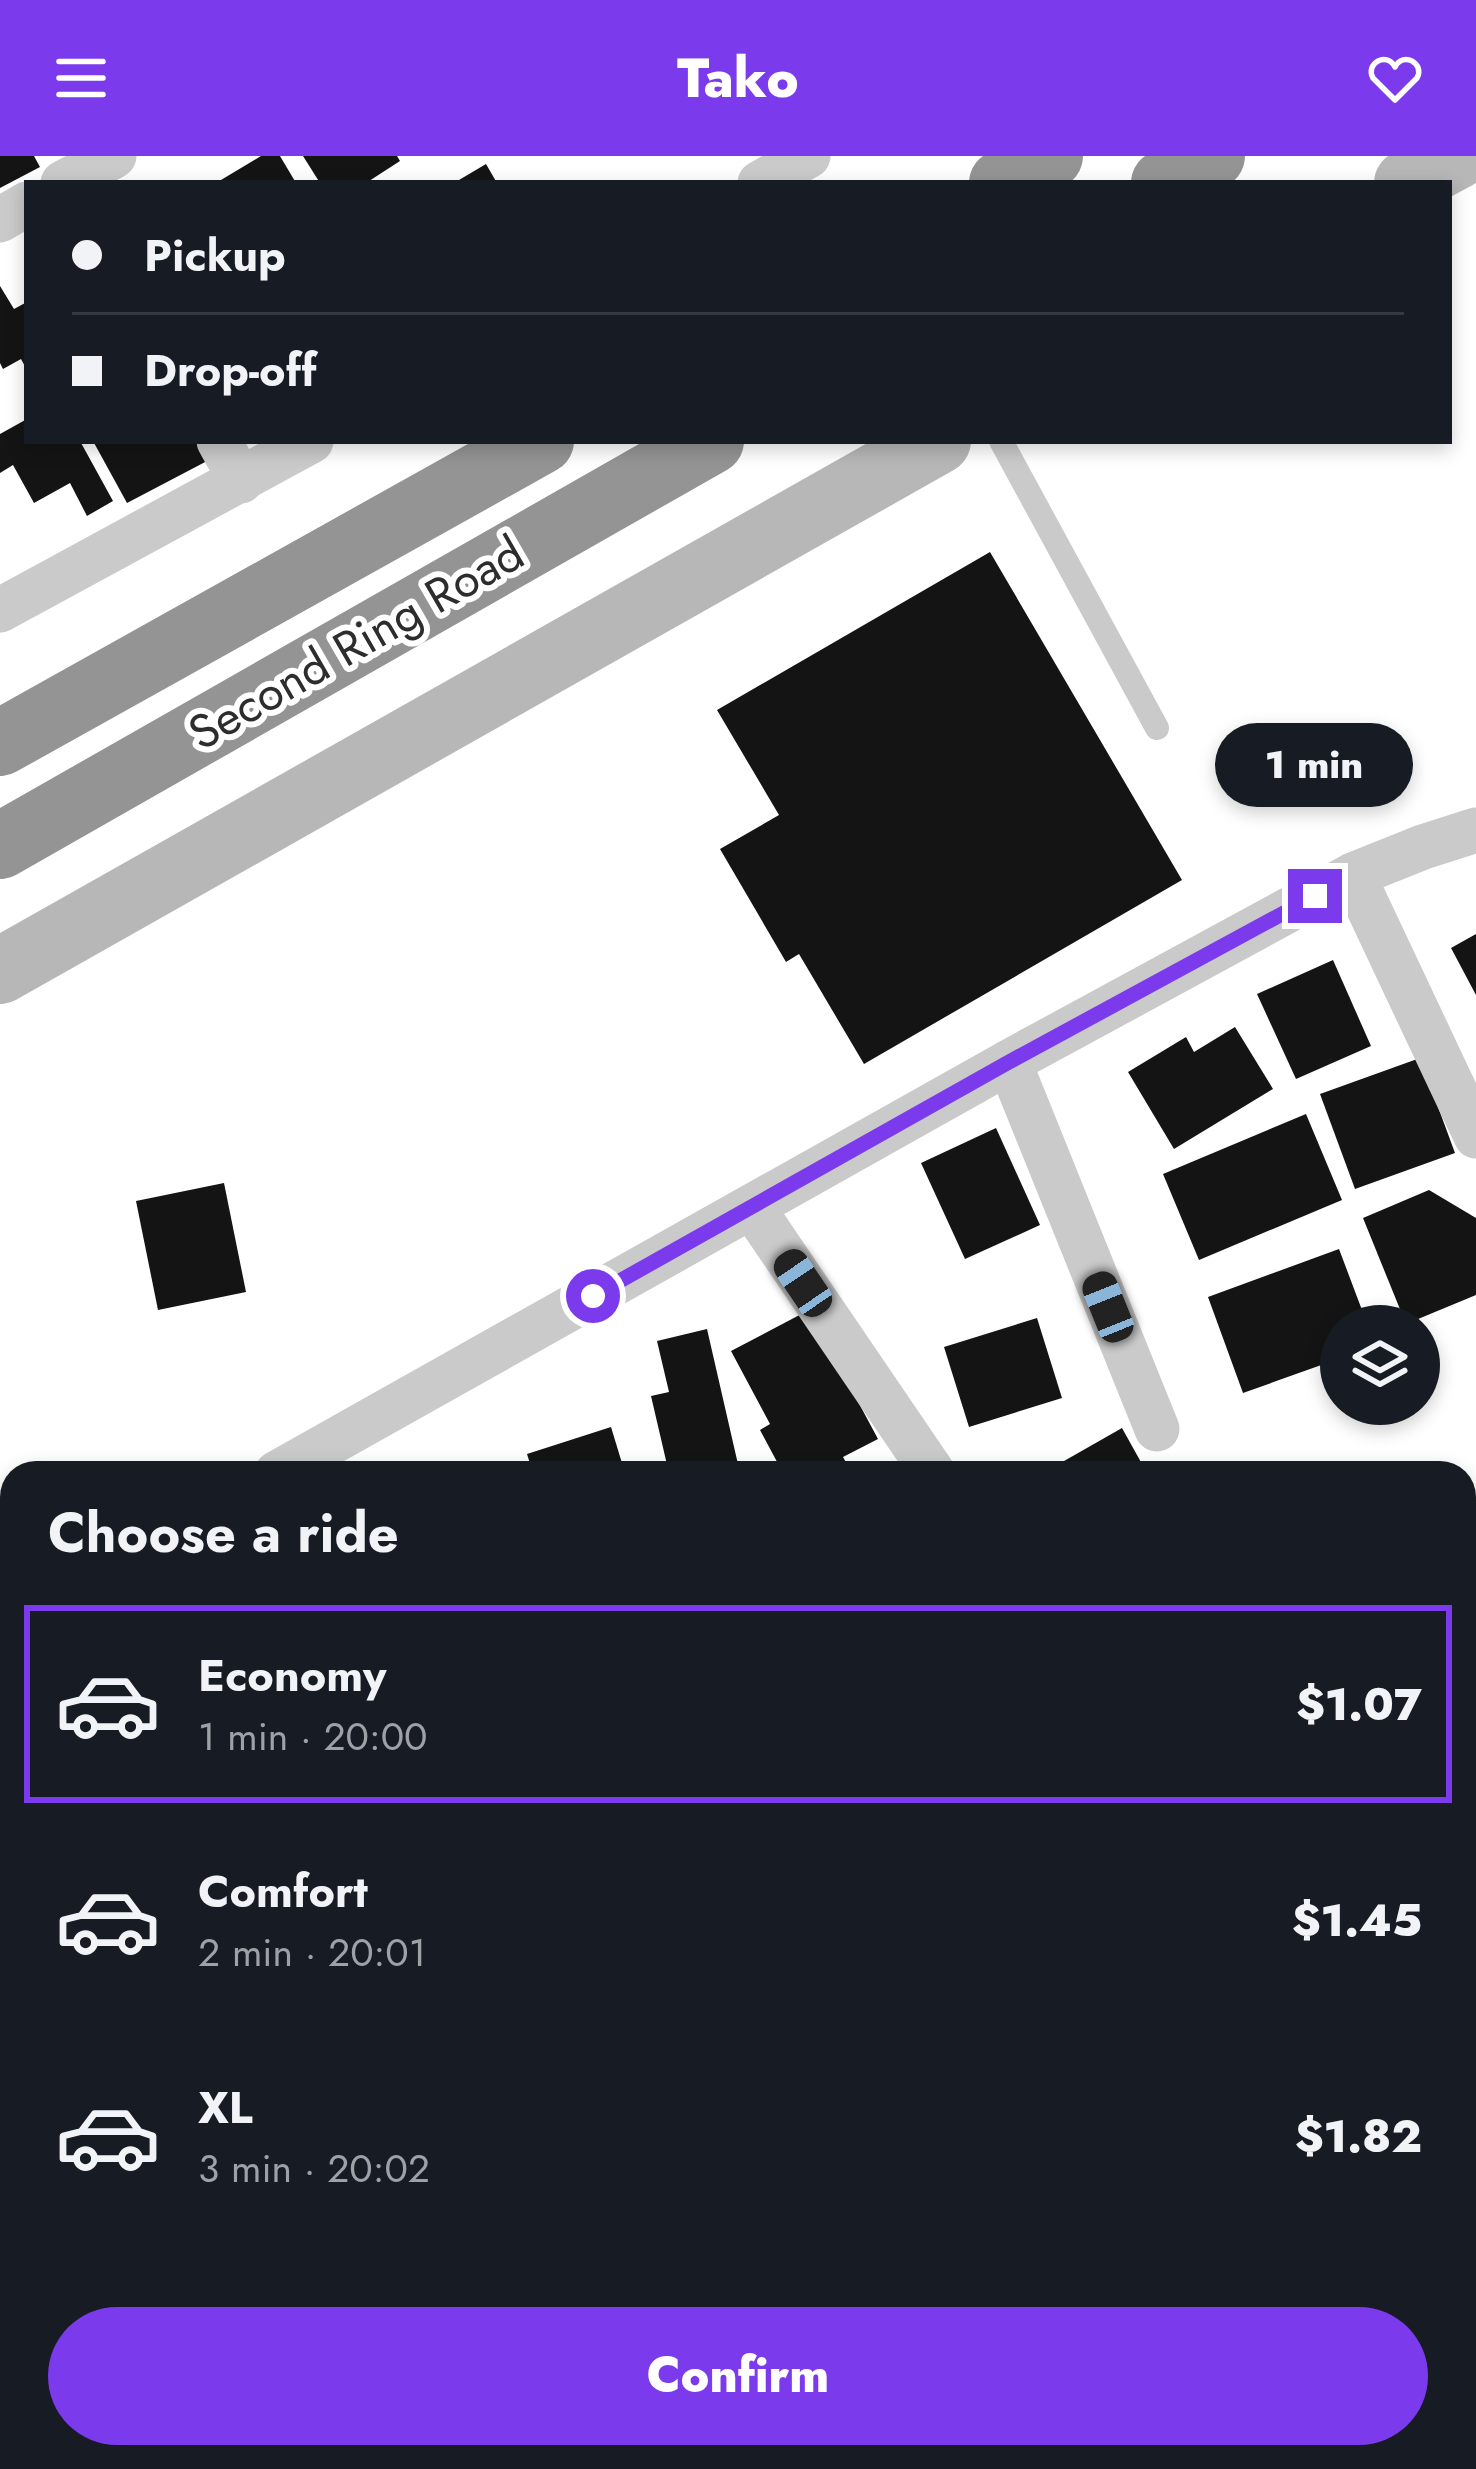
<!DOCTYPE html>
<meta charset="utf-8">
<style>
:root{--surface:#171b24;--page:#20242c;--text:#f1f3f6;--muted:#9ea1a6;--line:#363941;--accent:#7c3aed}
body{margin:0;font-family:Jost,sans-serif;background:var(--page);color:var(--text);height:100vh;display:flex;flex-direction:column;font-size:45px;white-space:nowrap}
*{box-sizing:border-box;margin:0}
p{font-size:39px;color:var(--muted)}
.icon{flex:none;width:66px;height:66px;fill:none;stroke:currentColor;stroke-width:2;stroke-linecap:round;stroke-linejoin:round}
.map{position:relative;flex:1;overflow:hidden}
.drawer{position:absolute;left:0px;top:1305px;width:1476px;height:1008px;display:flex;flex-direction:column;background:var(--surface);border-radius:36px 36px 0 0;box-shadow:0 6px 18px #0003}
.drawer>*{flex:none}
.banner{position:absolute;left:24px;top:24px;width:1428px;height:264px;border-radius:0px;box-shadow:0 6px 18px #0003;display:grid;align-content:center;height:264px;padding:0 48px;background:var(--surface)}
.buttons{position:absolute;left:1320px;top:1149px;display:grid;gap:24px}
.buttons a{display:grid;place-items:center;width:120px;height:120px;border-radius:50%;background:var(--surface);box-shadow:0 6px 18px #0003;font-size:60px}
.end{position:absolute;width:54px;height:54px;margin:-27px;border:15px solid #7c3aed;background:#fff;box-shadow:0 0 0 6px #fff}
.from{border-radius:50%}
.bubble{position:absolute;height:84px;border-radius:42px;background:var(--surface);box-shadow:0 6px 18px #0003;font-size:39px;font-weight:800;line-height:84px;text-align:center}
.car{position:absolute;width:36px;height:72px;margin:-36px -18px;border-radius:15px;box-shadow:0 0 9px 3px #0007;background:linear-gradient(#222 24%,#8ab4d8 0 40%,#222 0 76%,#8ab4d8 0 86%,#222 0)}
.banner b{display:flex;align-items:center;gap:42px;height:114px;font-size:45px}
.banner b+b{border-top:3px solid var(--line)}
.banner i{width:30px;height:30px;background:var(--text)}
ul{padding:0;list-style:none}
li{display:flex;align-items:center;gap:36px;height:198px;margin:0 24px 18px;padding:0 24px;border:6px solid transparent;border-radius:0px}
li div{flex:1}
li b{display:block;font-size:45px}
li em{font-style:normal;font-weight:800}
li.selected{border-color:var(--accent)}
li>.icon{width:108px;height:108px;stroke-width:1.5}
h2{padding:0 48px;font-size:54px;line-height:144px}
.primary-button{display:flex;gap:24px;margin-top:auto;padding:24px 48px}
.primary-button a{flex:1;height:138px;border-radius:72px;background:var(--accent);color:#fff;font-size:48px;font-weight:800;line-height:138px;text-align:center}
header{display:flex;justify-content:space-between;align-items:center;height:156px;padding:0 48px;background:var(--accent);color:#fff;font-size:54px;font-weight:800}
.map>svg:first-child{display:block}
.building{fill:#141414}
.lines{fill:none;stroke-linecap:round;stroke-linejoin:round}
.lane{stroke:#cacaca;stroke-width:24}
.street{stroke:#cacaca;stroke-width:45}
.secondary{stroke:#b7b7b7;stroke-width:66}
.highway{stroke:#949494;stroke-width:66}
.route{stroke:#7c3aed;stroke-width:15}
.labels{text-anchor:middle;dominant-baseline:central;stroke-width:12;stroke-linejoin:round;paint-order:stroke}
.street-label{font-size:48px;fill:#2d2d2d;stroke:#fff}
</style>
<header><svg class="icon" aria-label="menu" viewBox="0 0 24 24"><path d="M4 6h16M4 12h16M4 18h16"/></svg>Tako<svg class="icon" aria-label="heart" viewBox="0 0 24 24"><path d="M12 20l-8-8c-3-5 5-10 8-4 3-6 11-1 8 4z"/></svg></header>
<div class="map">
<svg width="1476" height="2313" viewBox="0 0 1476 2313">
<rect width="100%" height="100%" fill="#fff"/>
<g class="building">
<polygon points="0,0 34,0 40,11 0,32"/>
<polygon points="261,0 280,0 296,27 216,27"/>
<polygon points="303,0 397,0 400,5 366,27 320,27"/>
<polygon points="486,8 497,27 460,27 459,24"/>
<polygon points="0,130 14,153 27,146 27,214 21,203 3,213 0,207"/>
<polygon points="27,263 27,285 80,285 113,345 87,360 70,327 34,347 13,309 0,317 0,278"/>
<polygon points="93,285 199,285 209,304 127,347"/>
<polygon points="990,396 1182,724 864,908 799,798 786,806 720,693 779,659 717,554"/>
<polygon points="1476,778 1476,839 1451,792"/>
<polygon points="1333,804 1371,890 1296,923 1257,838"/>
<polygon points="1235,871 1273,933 1174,993 1128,916 1186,881 1194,896"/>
<polygon points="1420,902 1455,997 1355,1033 1320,938"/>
<polygon points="1306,958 1342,1044 1199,1104 1163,1018"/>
<polygon points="996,972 1040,1069 965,1103 921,1007"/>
<polygon points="224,1027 246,1136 158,1154 136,1045"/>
<polygon points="1429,1034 1476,1062 1476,1139 1406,1168 1363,1062"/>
<polygon points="1339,1093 1368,1170 1341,1170 1341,1202 1243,1237 1208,1141"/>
<polygon points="809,1154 878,1283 843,1301 852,1317 783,1317 760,1274 770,1268 731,1195"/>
<polygon points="1037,1162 1062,1242 969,1271 944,1191"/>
<polygon points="707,1173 740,1317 687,1317 685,1309 668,1313 651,1240 669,1236 657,1185"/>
<polygon points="611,1271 625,1317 533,1317 527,1298"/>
<polygon points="1122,1272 1147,1317 1043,1317"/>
<polygon points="0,1573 12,1612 12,1643 0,1646"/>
<polygon points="12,1764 12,1839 5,1840 0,1804 0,1765"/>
<polygon points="12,1862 12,1968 0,1971 0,1865"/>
<polygon points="4,2095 12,2125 12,2193 0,2196 0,2096"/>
<polygon points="12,2233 12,2300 0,2302 0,2236"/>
<polygon points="171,2301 216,2301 218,2313 151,2313 150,2305"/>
<polygon points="1221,2301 1311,2301 1312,2313 1221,2313"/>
<polygon points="1342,2301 1442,2301 1443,2313 1343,2313"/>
</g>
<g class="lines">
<polyline class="lane" points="1001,285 1157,572"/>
<g class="street">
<polyline points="63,27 114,0"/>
<polyline points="760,27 808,0"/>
<polyline points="0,64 27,48"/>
<polyline points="219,285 241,325"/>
<polyline points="0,454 311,285"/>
<polyline points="1353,719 1476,980"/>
<polyline points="1009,906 1157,1273"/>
<polyline points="752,1051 933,1317"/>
<polyline points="277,1317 1009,906 1353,719 1423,691 1476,674"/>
<polyline points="0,1472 12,1466"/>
<polyline points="1464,1785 1476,1946"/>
<polyline points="0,2071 12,2067"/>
<polyline points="83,2301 85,2313"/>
<polyline points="1161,2301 1162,2313"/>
<polyline points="509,2313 512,2301"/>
</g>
<g class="secondary">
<polyline points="1407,27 1457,0"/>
<polyline points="0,815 938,285"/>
</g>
<g class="highway">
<polyline points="1002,27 1050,0"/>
<polyline points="1164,27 1212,0"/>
<polyline points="0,587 541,285"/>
<polyline points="0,690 711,285"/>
</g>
</g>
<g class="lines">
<polyline class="route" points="593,1140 1009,906 1315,740"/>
</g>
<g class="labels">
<g class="street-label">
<text transform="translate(356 487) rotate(-30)">Second Ring Road</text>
</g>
</g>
</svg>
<div class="buttons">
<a><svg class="icon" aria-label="layers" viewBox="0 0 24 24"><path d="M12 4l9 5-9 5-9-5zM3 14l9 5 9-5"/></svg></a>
</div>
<i class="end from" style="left:593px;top:1140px"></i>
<i class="end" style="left:1315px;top:740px"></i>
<div class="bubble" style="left:1215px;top:567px;width:198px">1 min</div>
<i class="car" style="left:803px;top:1127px;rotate:326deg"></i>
<i class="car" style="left:1108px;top:1151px;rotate:338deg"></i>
<div class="banner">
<b><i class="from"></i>Pickup</b>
<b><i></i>Drop-off</b>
</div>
<section class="drawer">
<h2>Choose a ride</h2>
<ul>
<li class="selected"><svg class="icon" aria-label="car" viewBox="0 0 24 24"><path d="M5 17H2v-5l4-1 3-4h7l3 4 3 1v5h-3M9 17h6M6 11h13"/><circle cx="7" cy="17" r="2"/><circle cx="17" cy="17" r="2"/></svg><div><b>Economy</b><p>1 min · 20:00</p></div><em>$1.07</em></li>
<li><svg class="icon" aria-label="car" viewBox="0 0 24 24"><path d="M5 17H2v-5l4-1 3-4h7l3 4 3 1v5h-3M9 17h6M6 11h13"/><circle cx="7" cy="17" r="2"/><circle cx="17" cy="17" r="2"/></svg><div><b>Comfort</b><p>2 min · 20:01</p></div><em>$1.45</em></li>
<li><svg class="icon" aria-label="car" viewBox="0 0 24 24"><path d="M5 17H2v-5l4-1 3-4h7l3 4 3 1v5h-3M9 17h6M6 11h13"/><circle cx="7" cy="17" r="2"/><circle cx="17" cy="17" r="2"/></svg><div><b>XL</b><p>3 min · 20:02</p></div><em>$1.82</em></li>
</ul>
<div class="primary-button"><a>Confirm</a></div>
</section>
</div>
